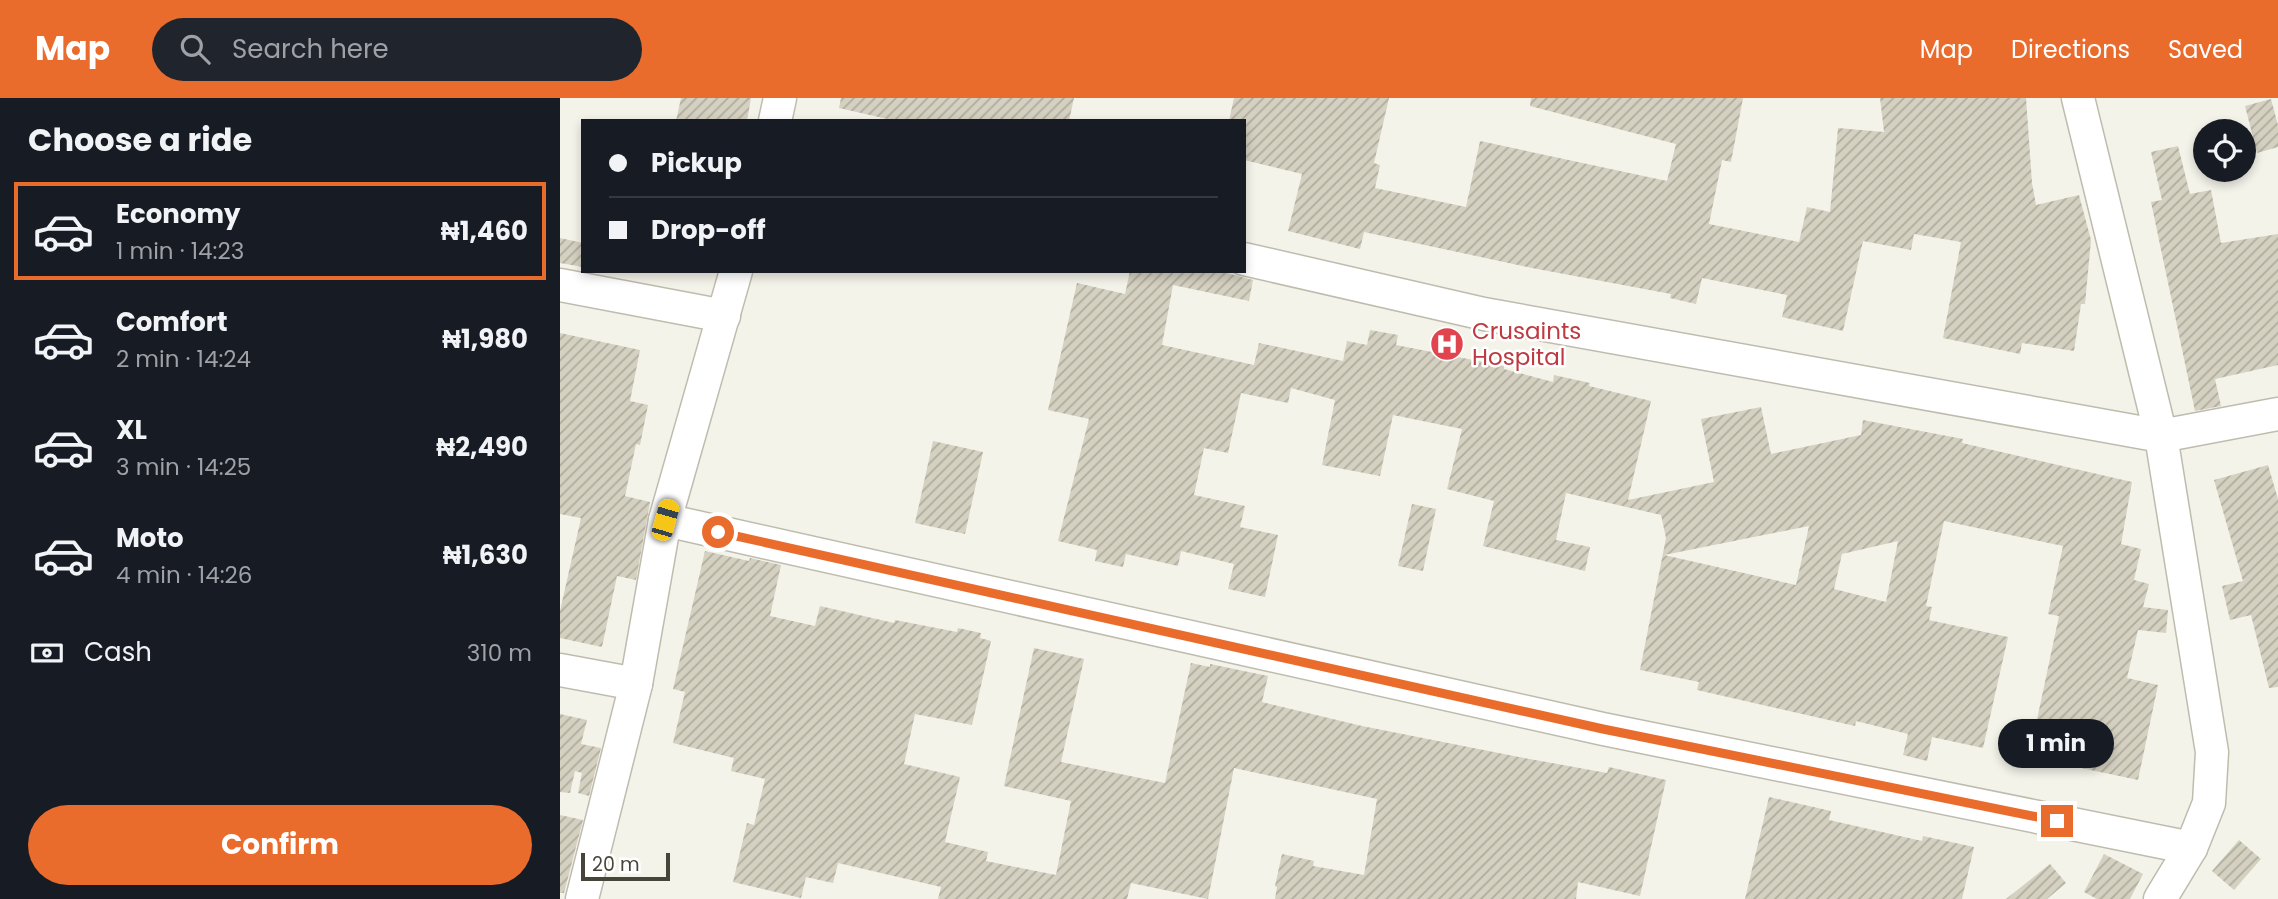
<!DOCTYPE html>
<meta charset="utf-8">
<style>
:root{--surface:#171b24;--page:#20242c;--text:#f1f3f6;--muted:#9ea1a6;--line:#363941;--accent:#e96c2d}
body{margin:0;font-family:Poppins,sans-serif;background:var(--page);color:var(--text);height:100vh;display:flex;flex-direction:column;font-size:26px;white-space:nowrap}
*{box-sizing:border-box;margin:0}
p{font-size:23px;color:var(--muted)}
.icon{flex:none;width:38px;height:38px;fill:none;stroke:currentColor;stroke-width:2;stroke-linecap:round;stroke-linejoin:round}
.map{position:relative;flex:1;overflow:hidden}
.details{display:flex;flex-direction:column;background:var(--surface);width:560px}
.details>*{flex:none}
.guide{position:absolute;left:21px;top:21px;width:665px;height:154px;border-radius:0px;box-shadow:0 4px 10px #0003;display:grid;align-content:center;height:154px;padding:0 28px;background:var(--surface)}
.fabs{position:absolute;left:1633px;top:21px;display:grid;gap:14px}
.fabs a{display:grid;place-items:center;width:63px;height:63px;border-radius:50%;background:var(--surface);box-shadow:0 4px 10px #0003;font-size:35px}
.scale{position:absolute;left:21px;bottom:18px;width:89px;box-sizing:border-box;padding-left:7px;border:4px solid #474439;border-top:0;font-size:19px;line-height:24px;white-space:nowrap;color:#474439;-webkit-text-stroke:5px #fff;paint-order:stroke}
.end{position:absolute;width:32px;height:32px;margin:-16px;border:9px solid #e96c2d;background:#fff;box-shadow:0 0 0 4px #fff}
.from{border-radius:50%}
.bubble{position:absolute;height:49px;border-radius:24px;background:var(--surface);box-shadow:0 4px 10px #0003;font-size:23px;font-weight:700;line-height:49px;text-align:center}
.car{position:absolute;width:21px;height:42px;margin:-21px -10px;border-radius:9px;box-shadow:0 0 5px 2px #0007;background:linear-gradient(#f5c518 24%,#345 0 40%,#f5c518 0 76%,#345 0 86%,#f5c518 0)}
.guide b{display:flex;align-items:center;gap:24px;height:66px;font-size:26px}
.guide b+b{border-top:2px solid var(--line)}
.guide i{width:18px;height:18px;background:var(--text)}
ul{padding:0;list-style:none}
li{display:flex;align-items:center;gap:21px;height:98px;margin:0 14px 10px;padding:0 14px;border:4px solid transparent;border-radius:0px}
li div{flex:1}
li b{display:block;font-size:26px}
li em{font-style:normal;font-weight:700}
li.selected{border-color:var(--accent)}
li>.icon{width:63px;height:63px;stroke-width:1.5}
h2{padding:0 28px;font-size:32px;line-height:84px}
.pay{display:flex;align-items:center;gap:18px;height:77px;padding:0 28px;font-size:26px}
.pay p{margin-inline-start:auto}
.cta{display:flex;gap:14px;margin-top:auto;padding:14px 28px}
.cta a{flex:1;height:80px;border-radius:42px;background:var(--accent);color:#fff;font-size:28px;font-weight:700;line-height:80px;text-align:center}
header{display:flex;align-items:center;gap:42px;box-sizing:border-box;height:98px;padding:0 35px;background:var(--accent);color:#fff}
header strong{font-size:33px}
nav{display:flex;gap:38px;margin-inline-start:auto;font-size:24px}
.search{width:490px;height:63px;background:var(--page);display:flex;align-items:center;gap:18px;box-sizing:border-box;padding:0 24px;border-radius:38px;color:var(--muted);font-size:26px}
main{display:flex;flex:1;min-height:0}
.map>svg:first-child{display:block}
.building{fill:url(#building-hatch);fill-rule:evenodd}
.lines{fill:none;stroke-linecap:round;stroke-linejoin:round}
.minor-casing{stroke:#bfbcae;stroke-width:35}
.minor{stroke:#fff;stroke-width:32}
.route{stroke:#e96c2d;stroke-width:9}
.labels{text-anchor:middle;dominant-baseline:central;stroke-width:5;stroke-linejoin:round;paint-order:stroke}
.health-label{font-size:23px;fill:#be3a42;stroke:#fff;text-anchor:start}
</style>
<header>
<strong>Map</strong>
<div class="search"><svg class="icon" aria-label="search" viewBox="0 0 24 24"><circle cx="10" cy="10" r="6"/><path d="M15 15l6 6"/></svg>Search here</div>
<nav><a>Map</a><a>Directions</a><a>Saved</a></nav>
</header>
<main>
<section class="details">
<h2>Choose a ride</h2>
<ul>
<li class="selected"><svg class="icon" aria-label="car" viewBox="0 0 24 24"><path d="M5 17H2v-5l4-1 3-4h7l3 4 3 1v5h-3M9 17h6M6 11h13"/><circle cx="7" cy="17" r="2"/><circle cx="17" cy="17" r="2"/></svg><div><b>Economy</b><p>1 min · 14:23</p></div><em>₦1,460</em></li>
<li><svg class="icon" aria-label="car" viewBox="0 0 24 24"><path d="M5 17H2v-5l4-1 3-4h7l3 4 3 1v5h-3M9 17h6M6 11h13"/><circle cx="7" cy="17" r="2"/><circle cx="17" cy="17" r="2"/></svg><div><b>Comfort</b><p>2 min · 14:24</p></div><em>₦1,980</em></li>
<li><svg class="icon" aria-label="car" viewBox="0 0 24 24"><path d="M5 17H2v-5l4-1 3-4h7l3 4 3 1v5h-3M9 17h6M6 11h13"/><circle cx="7" cy="17" r="2"/><circle cx="17" cy="17" r="2"/></svg><div><b>XL</b><p>3 min · 14:25</p></div><em>₦2,490</em></li>
<li><svg class="icon" aria-label="car" viewBox="0 0 24 24"><path d="M5 17H2v-5l4-1 3-4h7l3 4 3 1v5h-3M9 17h6M6 11h13"/><circle cx="7" cy="17" r="2"/><circle cx="17" cy="17" r="2"/></svg><div><b>Moto</b><p>4 min · 14:26</p></div><em>₦1,630</em></li>
</ul>
<div class="pay"><svg class="icon" aria-label="cash" viewBox="0 0 24 24"><path d="M3 7h18v10H3z"/><circle cx="12" cy="12" r="2"/></svg>Cash<p>310 m</p></div>
<div class="cta"><a>Confirm</a></div>
</section>
<div class="map">
<svg width="1718" height="801" viewBox="0 0 1718 801">
<defs>
<pattern id="building-hatch" width="6" height="6" patternUnits="userSpaceOnUse" patternTransform="scale(1.75)"><rect width="6" height="6" fill="#d5d1c1"/><path d="M-1 1l2-2M0 6l6-6M5 7l2-2" fill="none" stroke="#afab9e"/></pattern>
</defs>
<rect width="100%" height="100%" fill="#f4f3ea"/>
<g class="building">
<polygon points="121,0 191,0 187,23 116,23"/>
<polygon points="281,0 514,0 509,23 336,23 279,10"/>
<polygon points="674,0 829,0 814,65 820,67 815,90 906,109 920,43 1107,83 1116,46 970,8 971,0 1183,0 1171,64 1162,62 1149,126 1239,144 1247,109 1270,114 1278,30 1324,34 1320,0 1466,0 1472,85 1476,107 1519,97 1531,142 1525,206 1521,206 1514,253 1462,245 1460,256 1383,240 1401,144 1354,136 1351,152 1303,143 1283,233 1222,219 1227,197 1142,180 1136,206 1110,200 1111,196 972,170 804,134 800,151 728,133 742,76 684,62 684,23 669,23"/>
<polygon points="1711,1 1718,27 1718,49 1697,55 1685,8"/>
<polygon points="1618,48 1630,96 1651,92 1661,145 1718,136 1718,267 1655,281 1661,308 1635,313 1591,104 1602,102 1591,54"/>
<polygon points="0,140 23,145 23,169 0,165"/>
<path d="M570 173H659L693 182 689 203 613 187 602 247 694 267 699 245 783 263 787 243 807 247 810 232 838 237 836 247 944 268V271L993 284 994 277 1030 285 1029 288 1091 303 1068 402 1154 384 1141 321 1201 309 1211 356 1301 337 1303 322 1403 341 1402 345 1572 384 1561 446 1581 451 1574 482 1589 486 1583 509 1608 512 1606 535 1578 532 1567 580 1598 587 1578 682 1469 659 1499 518 1488 516 1503 448 1384 423 1366 508 1372 509 1369 522 1448 539 1423 650 1372 639 1367 663 1343 657 1348 636 1296 623 1295 628 1137 592 1139 584 1080 572 1106 440 1101 417 1006 395 996 442 1030 449 1025 473 923 448 934 403 887 391 902 331 833 317 820 378 762 367 775 302 731 290 728 305 681 295 668 355 644 350 634 397 685 408 680 429 718 437 705 499 668 491 674 466 621 453 618 468 566 456 563 469 535 463 537 452 498 443 529 321 488 312 517 185 565 196ZM1249 428 1236 487 1104 457ZM1338 443 1326 504 1274 491 1282 456Z"/>
<polygon points="0,235 80,252 70,303 88,307 80,347 76,346 65,398 90,404 76,482 57,478 42,549 0,540 0,513 21,420 0,416"/>
<polygon points="373,343 423,354 405,436 355,425"/>
<polygon points="1708,367 1718,401 1718,589 1709,590 1691,517 1670,522 1662,488 1683,483 1654,382"/>
<polygon points="852,406 876,411 863,473 838,468"/>
<polygon points="145,453 189,463 190,460 221,467 210,518 255,528 260,508 334,525 335,522 397,534 398,530 421,535 420,540 431,543 412,627 355,616 344,666 400,679 385,744 428,754 426,763 496,777 511,703 444,688 474,550 524,561 501,664 605,685 631,565 650,569 650,566 708,578 702,604 802,628 959,659 1047,675 1049,669 1106,682 1080,798 1018,784 1016,801 715,801 717,789 715,788 722,756 754,763 753,768 804,777 817,701 674,670 648,801 571,785 567,801 378,801 381,789 278,765 273,785 246,779 241,800 173,784 187,725 194,727 205,681 171,673 174,660 113,645 125,594 113,591"/>
<polygon points="0,616 27,622 21,646 41,650 29,698 18,695 22,675 15,673 10,695 0,694"/>
<polygon points="1209,699 1271,713 1269,722 1362,743 1363,738 1414,749 1402,801 1185,801"/>
<polygon points="0,717 23,722 4,795 0,795"/>
<polygon points="1679,742 1701,761 1674,792 1652,773"/>
<polygon points="1544,756 1583,776 1570,801 1537,801 1524,794"/>
<polygon points="1490,766 1506,785 1487,801 1446,801"/>
</g>
<g class="lines">
<g class="minor-casing">
<g id="minor">
<polyline points="1518,0 1601,338 1652,654 1649,705 1631,750 1600,801"/>
<polyline points="215,23 220,0"/>
<polyline points="684,161 924,216 1601,338 1718,316"/>
<polyline points="0,187 164,218"/>
<polyline points="105,422 1043,631 1631,750"/>
<polyline points="0,572 76,586"/>
<polyline points="22,801 76,586 105,422 176,173"/>
</g>
</g>
<use href="#minor" class="minor"/>
</g>
<g class="lines">
<polyline class="route" points="158,434 1043,631 1497,723"/>
</g>
<defs>
<g id="hospital-disc" transform="scale(1.75)"><circle r="9.5" fill="#e0444e" stroke="#fff"/><path d="M-5-5h3v3.5h4V-5h3V5h-3V1.5h-4V5h-3Z" fill="#fff"/></g>
</defs>
<g fill-rule="evenodd">
<use href="#hospital-disc" x="887" y="246"/>
</g>
<g class="labels">
<g class="health-label">
<text x="912" y="233">Crusaints<tspan x="912" dy="26">Hospital</tspan></text>
</g>
</g>
</svg>
<div class="fabs">
<a><svg class="icon" aria-label="locate" viewBox="0 0 24 24"><circle cx="12" cy="12" r="6"/><path d="M12 2v4M12 18v4M2 12h4M18 12h4"/></svg></a>
</div>
<div class="scale">20 m</div>
<i class="end from" style="left:158px;top:434px"></i>
<i class="end" style="left:1497px;top:723px"></i>
<div class="bubble" style="left:1438px;top:621px;width:116px">1 min</div>
<i class="car" style="left:105px;top:422px;rotate:16deg"></i>
<div class="guide">
<b><i class="from"></i>Pickup</b>
<b><i></i>Drop-off</b>
</div>
</div>
</main>
